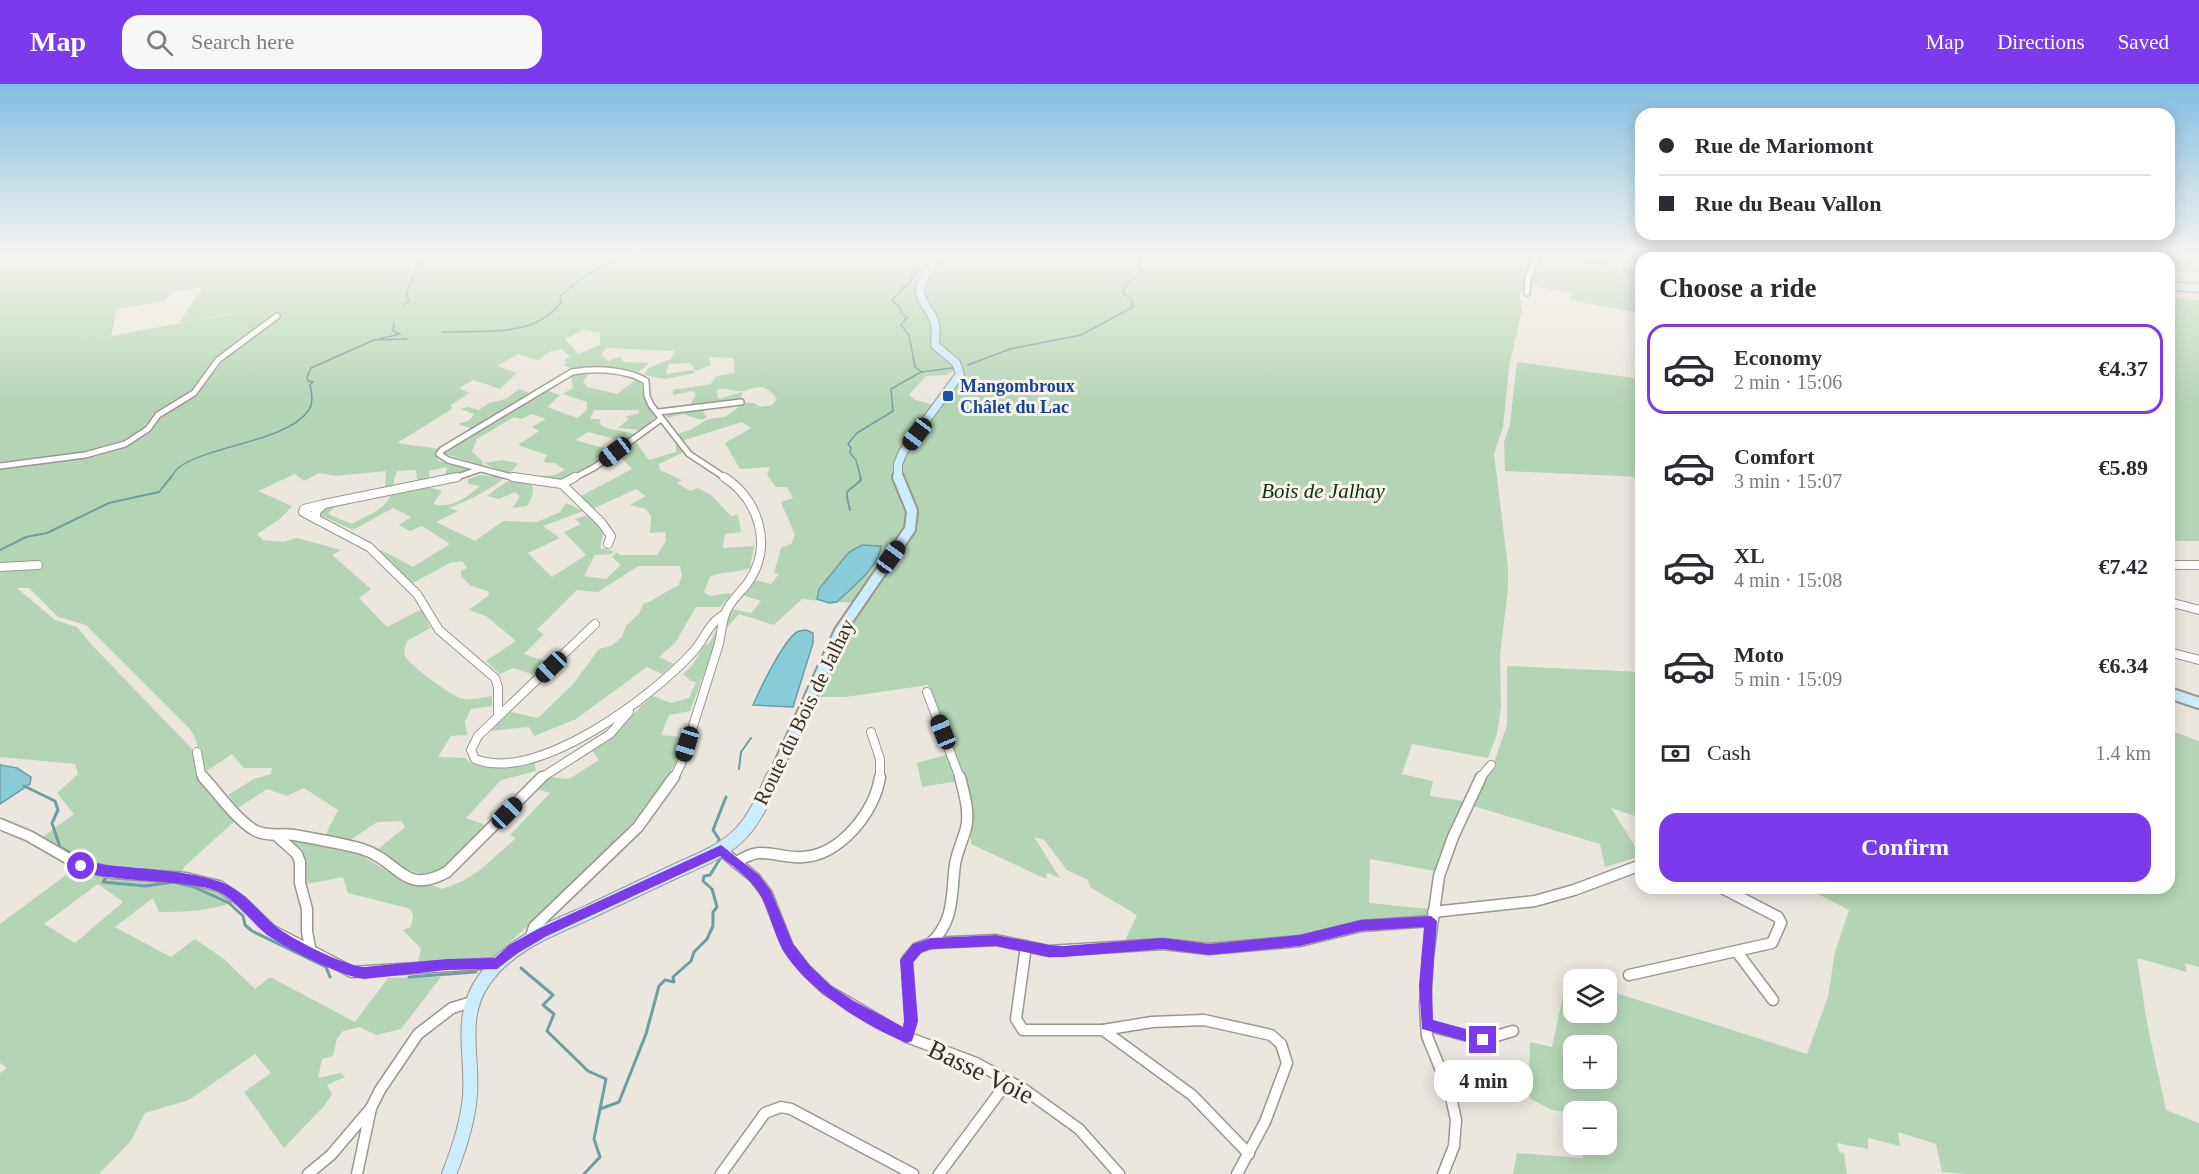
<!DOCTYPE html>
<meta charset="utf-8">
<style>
:root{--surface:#fff;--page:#f7f7f7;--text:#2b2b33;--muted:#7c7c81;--line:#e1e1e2;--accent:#7c3aed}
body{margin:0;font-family:Georgia,serif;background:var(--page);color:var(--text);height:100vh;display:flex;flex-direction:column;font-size:22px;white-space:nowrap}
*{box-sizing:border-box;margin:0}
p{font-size:20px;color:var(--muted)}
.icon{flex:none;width:33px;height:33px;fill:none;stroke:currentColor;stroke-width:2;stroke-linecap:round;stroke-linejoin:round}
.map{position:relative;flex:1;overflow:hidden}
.sheet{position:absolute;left:1635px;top:168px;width:540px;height:642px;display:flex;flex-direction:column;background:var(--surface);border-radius:18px;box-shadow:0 3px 15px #0003}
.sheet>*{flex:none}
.top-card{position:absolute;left:1635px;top:24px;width:540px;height:132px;border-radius:18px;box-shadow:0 3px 15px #0003;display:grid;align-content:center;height:132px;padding:0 24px;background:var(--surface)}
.controls{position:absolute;left:1563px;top:885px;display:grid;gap:12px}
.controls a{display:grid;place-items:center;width:54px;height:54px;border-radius:12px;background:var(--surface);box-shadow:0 3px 15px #0003;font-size:30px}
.end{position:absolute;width:27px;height:27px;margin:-14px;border:8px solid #7c3aed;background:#fff;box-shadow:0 0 0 3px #fff}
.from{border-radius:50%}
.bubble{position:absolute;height:42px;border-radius:18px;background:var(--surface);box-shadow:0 3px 15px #0003;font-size:20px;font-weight:600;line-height:42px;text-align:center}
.car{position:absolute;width:18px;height:36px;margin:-18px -9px;border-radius:8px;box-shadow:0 0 4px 2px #0007;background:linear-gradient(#222 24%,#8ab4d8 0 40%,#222 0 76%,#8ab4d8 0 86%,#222 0)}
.top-card b{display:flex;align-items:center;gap:21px;height:57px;font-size:22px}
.top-card b+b{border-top:2px solid var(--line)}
.top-card i{width:15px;height:15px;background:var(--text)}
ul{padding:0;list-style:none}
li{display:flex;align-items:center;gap:18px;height:90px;margin:0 12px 9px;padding:0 12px;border:3px solid transparent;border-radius:18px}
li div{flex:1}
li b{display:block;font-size:22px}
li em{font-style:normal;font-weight:600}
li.active{border-color:var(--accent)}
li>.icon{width:54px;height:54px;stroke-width:1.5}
h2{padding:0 24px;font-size:27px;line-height:72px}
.pay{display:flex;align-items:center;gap:15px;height:66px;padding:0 24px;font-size:22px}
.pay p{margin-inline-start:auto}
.button{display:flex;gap:12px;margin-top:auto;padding:12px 24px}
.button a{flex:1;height:69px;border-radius:18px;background:var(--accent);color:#fff;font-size:24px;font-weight:600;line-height:69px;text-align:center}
header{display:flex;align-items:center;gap:36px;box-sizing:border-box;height:84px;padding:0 30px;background:var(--accent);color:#fff}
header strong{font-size:28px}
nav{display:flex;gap:33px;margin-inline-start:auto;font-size:21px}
.search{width:420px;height:54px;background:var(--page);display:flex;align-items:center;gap:15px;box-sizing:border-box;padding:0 21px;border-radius:18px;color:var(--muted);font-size:22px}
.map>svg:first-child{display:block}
.green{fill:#b4d5b4;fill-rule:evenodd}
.water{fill:#8accd8;stroke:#6f9da4;stroke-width:1.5}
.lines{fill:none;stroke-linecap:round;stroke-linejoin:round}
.stream-far2{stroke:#6f9da4;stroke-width:1.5}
.stream-far1{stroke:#6f9da4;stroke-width:2}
.stream{stroke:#6f9da4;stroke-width:3}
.minor-far2-casing{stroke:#9b968f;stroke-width:8}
.minor-far1-casing{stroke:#9b968f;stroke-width:10}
.minor-casing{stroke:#9b968f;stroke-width:13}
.secondary-far2-casing{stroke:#9b968f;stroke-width:10}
.secondary-far1-casing{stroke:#9b968f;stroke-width:14}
.secondary-casing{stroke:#9b968f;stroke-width:16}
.minor-far2{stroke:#fff;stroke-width:5}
.minor-far1{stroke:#fff;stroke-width:8}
.minor{stroke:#fff;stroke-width:10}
.secondary-far2{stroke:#ccedfb;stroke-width:8}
.secondary-far1{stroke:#ccedfb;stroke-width:10}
.secondary{stroke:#ccedfb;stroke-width:14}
.route{fill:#7c3aed}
.transit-dot{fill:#1a4fb4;stroke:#f8f3eb;stroke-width:2}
.labels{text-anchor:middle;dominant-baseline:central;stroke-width:6;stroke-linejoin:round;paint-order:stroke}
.far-transit-label{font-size:18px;font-weight:bold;fill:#164399;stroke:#f8f3eb;text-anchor:start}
.park-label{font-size:21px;font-style:italic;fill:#07330e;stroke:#f8f3eb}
.street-label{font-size:21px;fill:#302e2b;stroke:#f8f3eb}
.near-street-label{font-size:26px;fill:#302e2b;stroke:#f8f3eb}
</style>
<header>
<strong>Map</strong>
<div class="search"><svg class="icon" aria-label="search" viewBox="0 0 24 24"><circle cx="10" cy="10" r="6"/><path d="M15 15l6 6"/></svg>Search here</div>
<nav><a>Map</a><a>Directions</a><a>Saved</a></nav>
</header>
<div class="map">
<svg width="2199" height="1090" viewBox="0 0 2199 1090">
<rect width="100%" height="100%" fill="#ebe6de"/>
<g class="green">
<path d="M0 168 15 170 11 168H1535L1520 212 1522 226 1509 283 1503 343 1494 370 1508 484V505L1500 571 1501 623 1497 650 1488 674 1412 660 1402 690 1433 697 1430 712 1464 717 1435 787 1370 775 1369 819 1429 825 1428 834 1299 853 1227 861 1124 859 1137 831 1090 803 1088 796 1067 786 1044 756 1034 753 1060 794 1047 789 1046 795 971 760 969 713 962 686 928 601 845 613H811L857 519 838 518 866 490 849 468 817 515 822 517 802 515 774 541 739 530 717 555 690 627 669 631 661 651 682 653 676 679 643 728 564 808 495 872 418 878 421 865 403 846 411 843 413 832 411 825 348 809 343 793 307 800 302 764 264 755 236 736 185 782 181 790 220 804 235 818C209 827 186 828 159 828L153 814 115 843 171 873 195 855 224 875 255 905 270 893 355 938 388 894 441 893 401 945 376 951 360 943 343 947 337 955 333 972 322 975 318 994 340 989 345 993 327 1001 332 1010 324 1022 284 1064 244 1008 271 989 255 970 189 1016 145 1029 131 1057 99 1090H0V989L7 984 0 979V840L86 776 58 768 41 754 74 730 57 709 78 690 75 680 0 673ZM202 204 180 238 230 230V231L195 236 82 258 111 252 117 225 164 217 174 207ZM583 246 600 249V261L578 270 565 255ZM606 264 675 267 671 275 648 284 644 291 665 295 695 289 693 286 666 290 669 280 690 279 696 287 711 281 709 273 733 274 735 289 716 292 711 300 673 306V311L692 307 696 310 690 321 678 328 673 322 662 324 668 334 682 330 702 336 707 333 703 328 707 323 741 315 742 308 718 315 717 305C725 304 730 306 737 307 755 308 760 293 777 315L772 321 761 323 754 319H744L725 333 708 335 690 346 671 352 676 359V368L649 376 636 358 622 359 611 366 575 356 588 348 626 358 637 350 606 344 599 339 601 335H590L594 326H639V329L625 333 629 335 618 344 641 346 655 333 643 312 641 297 638 294 617 310 587 303 583 297 591 288H578L571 291 573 304 563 310 587 318V326L577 334 547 323 560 311 546 306 513 321 529 309 519 305 506 315 489 319 479 326 467 323 461 325 474 330 470 336 458 340 473 345 499 328 504 329 447 366 445 370 481 381 483 378 472 367 477 355 514 333 521 335 532 330 546 335 532 343 539 347 518 361 547 371 544 377 546 379H555L565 386C551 395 538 390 522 393 507 396 498 403 487 412L499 415 515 408 520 413 512 424 527 422C533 412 536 406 529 396 570 397 574 394 607 371L620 372 632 385 579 413 593 425 636 405 646 412 630 421 646 425 651 432 650 449 665 448 666 457 657 471H621L616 468 612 473 621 481 606 495 584 492 595 471 613 470V467L600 464 603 451 599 441 588 431 575 435 581 440 564 448 586 471 552 493 528 469 560 454 543 442 584 427 566 419 560 428 537 438 503 437 475 457 436 438 458 427 449 424C472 415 504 400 518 379L502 376 484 379 505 389 500 393 480 391 468 395V400L480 402C465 414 453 425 433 420L442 407 427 403 390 410C389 424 364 433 352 440L328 430 333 424 360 416 331 421 318 430 353 446 393 424 411 433 399 441 410 447 422 442 450 460 413 483 381 466 377 469 413 499 450 479 462 477 467 484 461 487V492L471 502 488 507 489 511 469 526 486 532 516 557 486 577 500 590 513 584 537 592 551 579 524 570 544 550 537 546 577 506 598 508 638 482H680L682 491 678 502C665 507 654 517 643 520L639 530 626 542 622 553 611 562 599 565 574 599 538 634 511 628 489 647 529 643 534 652 576 635 647 583 662 590 674 580 659 573 675 559 696 523H720L731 511 729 509 710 512 704 508 710 493C722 487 736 489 750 484L754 462 723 464 725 450 741 448 738 431 731 432 712 412 698 404 690 407 677 399 682 396 660 386 659 380 684 368 678 358 742 338 751 344 725 359 740 385 770 383 767 391 776 403H787L793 414 781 418 795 451 791 460 781 464 774 489 779 490 771 500 755 496 742 511 761 517 751 529 732 525 723 534 710 558 703 563 692 582 683 590 691 597 696 598 689 614 671 619 653 612 641 622 619 647 592 666 599 676 569 695 548 693 536 705 550 709 510 751 516 754 479 787 463 797 442 805 431 801 417 802 406 799 356 768 253 742 205 688 232 670 244 684H272L271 690 254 695 228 711 238 724 267 705 287 712 304 704 338 726 325 752 349 757 377 738 402 737 405 743 377 766 406 785 428 792 447 782 488 742 466 734 501 696 536 687 534 676C514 681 480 691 465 674L438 673 451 652 467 651 465 638 471 625 492 622V612C482 614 470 617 460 614 449 610 414 584 407 575 402 569 405 564 407 557L430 544 422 525 387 543 359 514 371 505 332 471 341 466 297 454 283 458 263 456 257 450 280 435 292 422 258 407 295 390 304 397 319 389 336 392 386 387 385 404 392 403 397 387 416 386 417 395 430 399 429 387 447 383 445 392 452 393 470 386 439 377 435 371 439 365 397 359 452 325 451 321 469 309 459 304 473 296 500 305 517 289 497 282 518 270 538 276 551 267 562 265 570 273 564 276 567 278 563 281 573 285 585 282 638 289 649 279 624 278 620 273 608 277 601 270ZM956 285 957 291 934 321 915 316 909 311 926 292 946 291ZM17 504H29L58 533 86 541 190 645 196 656 202 682 196 687 193 666 91 560 77 543 55 536ZM98 800 123 818 75 859 44 840Z"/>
<polygon points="1539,168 1560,168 1550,182 1567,186 1577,171 1641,186 1641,229 1569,216 1571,209 1530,202"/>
<polygon points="1579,168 1681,168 1682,174 1641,174 1641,183"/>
<polygon points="1684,168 1816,168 1819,174 1685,174"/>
<polygon points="1937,168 2032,168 2034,174 2003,174"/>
<polygon points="2036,168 2199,168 2199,189 2169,187 2169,174 2105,169 2102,170 2103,174 2080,174"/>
<polygon points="2169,214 2199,216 2199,457 2169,457"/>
<polygon points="1517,278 1641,295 1641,393 1505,387 1504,359 1510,340"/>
<polygon points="1507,582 1641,588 1641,734 1611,724 1641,772 1605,783 1600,760 1473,722 1491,687 1507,641"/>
<path d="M2169 646 2199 657V883L2185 879 2187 888 2137 874 2147 939 2166 1026 2199 1039V1090H1967L1942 1088 1936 1060 1898 1048 1900 1062 1868 1054V1065L1837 1059 1839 1068 1844 1069 1847 1090H1513L1517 1069 1583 1074 1584 1061 1606 1060V1028H1574L1573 1029 1552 1026 1529 1014 1530 958 1552 963 1567 893 1575 895 1574 928H1606L1607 906 1807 970 1828 913 1835 868 1849 826 1806 804H2169ZM1574 962H1606V994H1574Z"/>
<polygon points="949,670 958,697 922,703 917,679"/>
</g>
<g class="water">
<path d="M862 461 881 462C879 484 852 503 837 518L829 519 817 515 819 505 849 468Z"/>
<path d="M806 546 813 549V559L793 623 753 621C760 605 783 557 797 548 800 546 803 547 806 546Z"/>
<polygon points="0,681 17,684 31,693 30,700 0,720"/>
</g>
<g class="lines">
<g class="stream-far2">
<polyline points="404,221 409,216 406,210 417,184 428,171 425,168"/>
<path d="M442 248C481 246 535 255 561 218L560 212 586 191 604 181 650 168"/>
<polyline points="379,255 400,250 393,247 394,238"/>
<polyline points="968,281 1010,265 1081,251 1133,223 1131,215 1123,209 1126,201 1142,186 1138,178 1143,168"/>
<polyline points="923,289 915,283 909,251 901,241 907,233 901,229 901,225 892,216 911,196 929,168"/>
<path d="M170 395C173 391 175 386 178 384 208 361 286 358 308 327 314 320 312 309 310 301L313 298 308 297 307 293 311 284 374 256 407 255"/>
<polyline points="861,395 856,376 850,369 851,364 848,360 857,349 893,327 891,305 921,288 952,284"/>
</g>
<g class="stream-far1">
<path d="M850 426C844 402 846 411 861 396L860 393"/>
<polyline points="0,466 26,453 47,449 109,419 159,408 171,393"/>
<polyline points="739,685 741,668 751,654"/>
</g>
<g class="stream">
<polyline points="24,702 55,717 58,726 52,739 60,763 85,777 101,781"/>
<polyline points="718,760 719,755 713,746 726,713"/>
<polyline points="107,792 103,798 146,802 174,798 194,803 229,819 243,832 245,841 252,847 326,883 330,893"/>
<polyline points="521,884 553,911 543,921 554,930 547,947 588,987 606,995 600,1025"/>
<polyline points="409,893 476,888"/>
<polyline points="584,1090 600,1073 594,1055 600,1025 619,1018 646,950 659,902 665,896 674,898 673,893 691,877 694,868 707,855 713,842 713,828 717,823 712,805 703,797 704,792 710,791 720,775"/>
</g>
<g class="minor-far2-casing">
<g id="minor-far2">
<polyline points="1527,209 1528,194 1538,168"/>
<polyline points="659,328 741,318"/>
<polyline points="0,382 85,371 125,360 148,345 158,331 194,309 218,276 277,232"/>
<polyline points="452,395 480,385"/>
<path d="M519 395 448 376 439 370 442 366 572 288C595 284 626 285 646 297L647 312 651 321 689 370 727 395"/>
<polyline points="572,395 595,383 661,335"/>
</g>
</g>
<g class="minor-far1-casing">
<g id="minor-far1">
<polyline points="457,393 324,420 316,428 316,435 369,463 417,510 439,546 495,594 498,603 498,631"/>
<polyline points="513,393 562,400 601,438 611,452 608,460"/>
<polyline points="562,400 575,393"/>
<polyline points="316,435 303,428 304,425 324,420"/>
<polyline points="2169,481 2199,481"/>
<polyline points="0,483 38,481"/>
<polyline points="2169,518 2199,526"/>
<path d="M595 540 478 652 471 666 475 675C537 700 653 612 693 568 705 555 708 539 725 530"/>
<polyline points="2169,568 2199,576"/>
<polyline points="927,608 960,694"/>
<polyline points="871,648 880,675 880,694"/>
<polyline points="197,668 201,690 205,694"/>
<polyline points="541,694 610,650 629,628 627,625"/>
<path d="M674 694 681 680C693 642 705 604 717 566 721 555 721 542 725 530 730 516 741 509 749 497 773 461 759 416 724 393"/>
<polyline points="1480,694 1491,681"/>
</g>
</g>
<g class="minor-casing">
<g id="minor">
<path d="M203 693C219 710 234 733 254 746 266 753 281 749 294 751 317 755 340 759 362 765 400 777 403 812 447 788L542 693"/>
<polyline points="0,740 29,752 81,782 113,789 186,794 219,802 241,817 271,846 352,888 497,879"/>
<polyline points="277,752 297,770 300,778 300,799 307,825 307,848 311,868"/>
<polyline points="721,766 755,794 767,810 788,863 806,886 827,906 907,953 976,979 1025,1006 1079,1045 1119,1090"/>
<path d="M736 779C763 759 775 775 803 773 840 771 875 728 880 693"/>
<polyline points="1433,828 1535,817 1574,806 1641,781"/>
<polyline points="530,855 534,843 638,743 674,693"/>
<path d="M931 859C955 836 951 811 955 780 957 768 963 756 966 744 970 728 964 709 960 693"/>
<polyline points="1026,862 1016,935 1023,946 1103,946 1152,938 1204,936 1271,951 1281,960 1287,979 1265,1038 1237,1090"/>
<polyline points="1737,868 1773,916"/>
<polyline points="1629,891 1772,859 1781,839 1778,833 1722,804"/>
<polyline points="1426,941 1483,956 1513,947"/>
<polyline points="1103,946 1192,1011 1249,1070"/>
<polyline points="907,953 911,937 907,876 917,864 931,859 996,856 1049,867 1163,860 1209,865 1300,857 1361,842 1431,837"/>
<polyline points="308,1090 331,1071 371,1024 380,1006 418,950 452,924 472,918"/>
<polyline points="357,1090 371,1024"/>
<polyline points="721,1090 765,1029 781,1023 791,1025 913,1090"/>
<polyline points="939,1090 1008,997"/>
<polyline points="1443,1090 1454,1062 1456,1036 1450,1009 1427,952 1425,921 1428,871 1439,792 1453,753 1481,693"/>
</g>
</g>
<g class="secondary-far2-casing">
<g id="secondary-far2">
<polyline points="1571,168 1641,184"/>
<polyline points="2169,202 2199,204"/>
<path d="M898 395V380L903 368 960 290 956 279 935 261C935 254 937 244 934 237 931 226 920 218 920 206 920 192 937 184 938 168"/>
</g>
</g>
<g class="secondary-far1-casing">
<g id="secondary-far1">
<polyline points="2169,609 2199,619"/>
<polyline points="773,694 840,547 910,445 912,427 898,393"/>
</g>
</g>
<g class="secondary-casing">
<path id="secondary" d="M449 1090C459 1065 468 1038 470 1011 473 971 458 932 484 896 509 860 551 845 589 828 620 813 650 799 680 785 701 776 727 765 742 748 756 733 765 711 773 693"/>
</g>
<use href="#minor-far2" class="minor-far2"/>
<use href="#minor-far1" class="minor-far1"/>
<use href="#minor" class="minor"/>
<use href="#secondary-far2" class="secondary-far2"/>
<use href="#secondary-far1" class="secondary-far1"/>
<use href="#secondary" class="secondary"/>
</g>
<linearGradient id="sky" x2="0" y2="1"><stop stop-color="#82bee2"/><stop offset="0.53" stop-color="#f6f4f0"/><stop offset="1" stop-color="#f6f4f0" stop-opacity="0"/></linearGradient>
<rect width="2199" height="320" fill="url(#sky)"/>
<path class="route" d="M721 761 759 791 771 807 793 860 810 882 831 902 854 917 903 943 904 937 900 876 913 860 931 854 996 851 1049 861 1063 862 1163 854 1209 860 1300 851 1361 836 1431 832 1437 837 1432 902 1433 936 1483 950 1488 952 1490 956 1488 961 1483 962 1422 945 1419 902 1424 843 1361 847 1300 862 1209 871 1163 865 1063 873H1049L996 862 931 865 922 868 913 878 918 937 912 957 907 959C866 943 805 904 783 866 774 850 770 830 762 814 753 796 735 784 720 772L547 852 518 869 497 885 447 886 364 895C343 893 282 863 265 849 249 835 237 817 217 807 191 795 86 799 75 782L81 777C127 786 177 783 221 798 243 806 257 826 274 841 289 854 345 882 364 883L447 875 495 874 509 861 538 845Z"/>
<rect class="transit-dot" x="942" y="306" width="12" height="12" rx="3"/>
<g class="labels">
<g class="far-transit-label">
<text x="960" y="302">Mangombroux<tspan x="960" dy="21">Châlet du Lac</tspan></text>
</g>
<g class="park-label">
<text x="1323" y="407">Bois de Jalhay</text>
</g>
<g class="street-label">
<text transform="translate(804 628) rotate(-64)">Route du Bois de Jalhay</text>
</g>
<g class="near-street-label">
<text transform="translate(981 988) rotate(26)">Basse Voie</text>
</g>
</g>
</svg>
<div class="controls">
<a><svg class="icon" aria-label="layers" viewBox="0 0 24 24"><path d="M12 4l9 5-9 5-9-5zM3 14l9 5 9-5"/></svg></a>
<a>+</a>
<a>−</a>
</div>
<i class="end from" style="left:81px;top:782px"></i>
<i class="end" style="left:1483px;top:956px"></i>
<div class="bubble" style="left:1434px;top:976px;width:99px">4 min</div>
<i class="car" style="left:917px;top:350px;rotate:217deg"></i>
<i class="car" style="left:615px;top:368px;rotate:232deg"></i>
<i class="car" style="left:891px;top:473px;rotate:36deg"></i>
<i class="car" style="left:551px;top:583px;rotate:226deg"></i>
<i class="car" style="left:943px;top:648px;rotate:338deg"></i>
<i class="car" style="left:687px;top:660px;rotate:197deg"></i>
<i class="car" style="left:507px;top:729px;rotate:44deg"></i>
<div class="top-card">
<b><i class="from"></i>Rue de Mariomont</b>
<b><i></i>Rue du Beau Vallon</b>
</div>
<section class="sheet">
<h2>Choose a ride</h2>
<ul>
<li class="active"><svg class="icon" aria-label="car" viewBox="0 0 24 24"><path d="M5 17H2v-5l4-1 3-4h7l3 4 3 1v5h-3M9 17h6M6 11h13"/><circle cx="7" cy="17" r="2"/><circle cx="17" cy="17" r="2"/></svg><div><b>Economy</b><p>2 min · 15:06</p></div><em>€4.37</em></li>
<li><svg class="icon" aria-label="car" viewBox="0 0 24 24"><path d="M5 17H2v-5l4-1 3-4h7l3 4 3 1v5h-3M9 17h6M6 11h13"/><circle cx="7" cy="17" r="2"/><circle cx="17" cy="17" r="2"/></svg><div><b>Comfort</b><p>3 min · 15:07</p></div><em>€5.89</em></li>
<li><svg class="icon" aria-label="car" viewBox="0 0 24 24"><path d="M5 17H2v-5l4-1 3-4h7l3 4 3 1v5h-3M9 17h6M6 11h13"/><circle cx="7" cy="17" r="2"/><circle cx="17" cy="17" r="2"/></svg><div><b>XL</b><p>4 min · 15:08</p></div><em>€7.42</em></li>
<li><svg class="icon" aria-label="car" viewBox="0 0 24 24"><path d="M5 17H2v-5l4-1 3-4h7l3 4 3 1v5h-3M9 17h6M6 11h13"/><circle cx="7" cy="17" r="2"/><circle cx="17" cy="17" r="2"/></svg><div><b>Moto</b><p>5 min · 15:09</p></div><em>€6.34</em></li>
</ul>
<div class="pay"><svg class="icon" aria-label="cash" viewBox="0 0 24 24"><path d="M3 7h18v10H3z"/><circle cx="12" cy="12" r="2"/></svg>Cash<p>1.4 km</p></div>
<div class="button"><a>Confirm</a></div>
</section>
</div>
